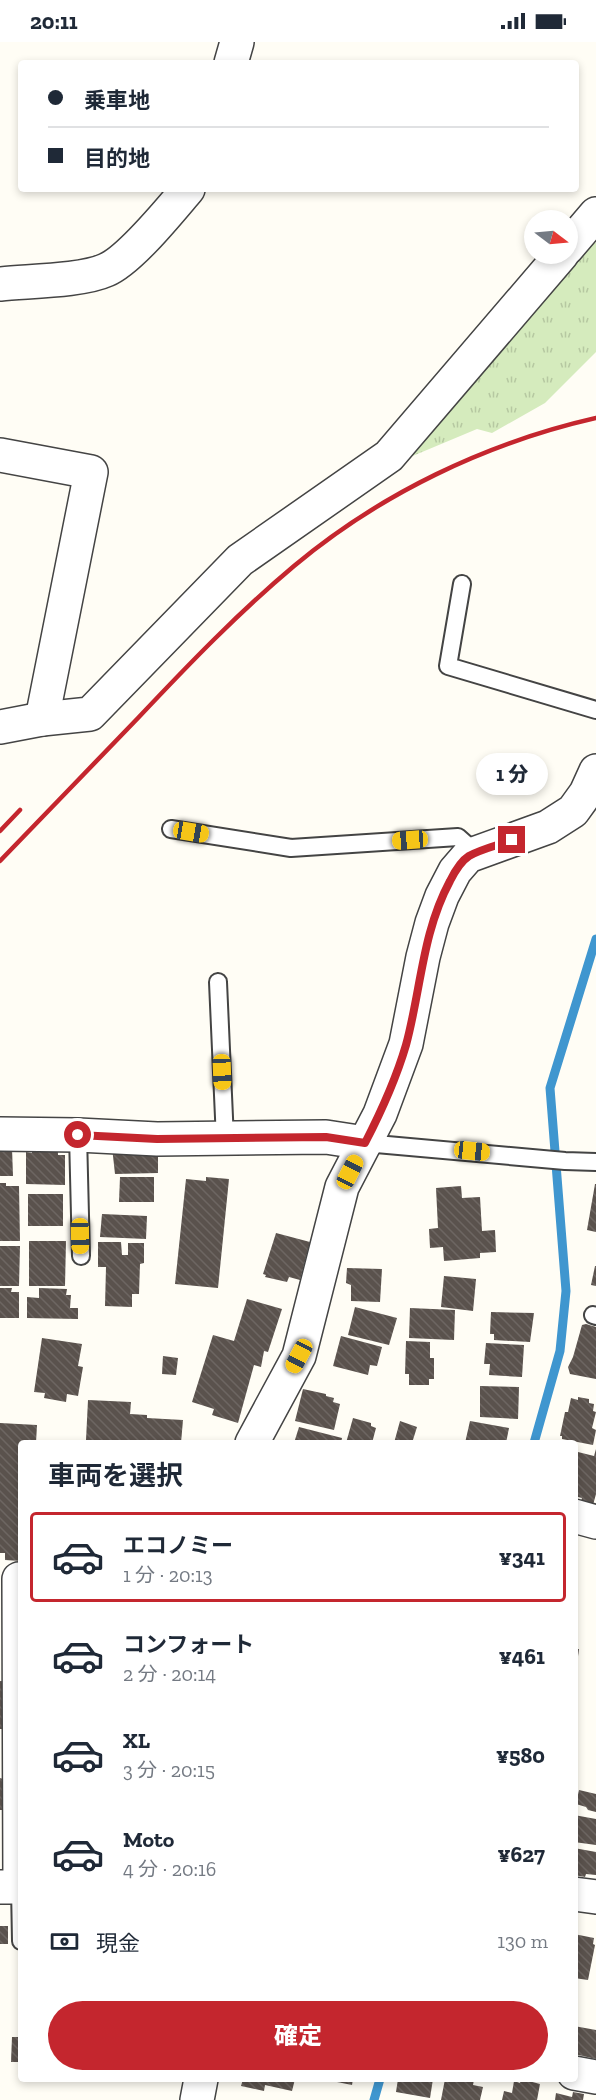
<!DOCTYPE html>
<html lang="ja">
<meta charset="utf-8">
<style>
:root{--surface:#fff;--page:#f2f2f3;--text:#1f2937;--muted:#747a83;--line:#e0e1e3;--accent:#c4262e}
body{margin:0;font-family:"Zilla Slab","Noto Sans JP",serif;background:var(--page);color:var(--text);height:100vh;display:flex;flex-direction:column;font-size:22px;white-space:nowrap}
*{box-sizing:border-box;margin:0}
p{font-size:20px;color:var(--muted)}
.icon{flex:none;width:33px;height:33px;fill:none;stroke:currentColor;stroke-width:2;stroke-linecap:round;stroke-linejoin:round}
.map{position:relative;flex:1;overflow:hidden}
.drawer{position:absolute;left:18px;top:1398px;width:560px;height:642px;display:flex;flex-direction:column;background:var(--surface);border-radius:6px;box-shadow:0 3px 9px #0003}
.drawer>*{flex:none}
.hud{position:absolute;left:18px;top:18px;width:561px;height:132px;border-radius:6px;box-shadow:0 3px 9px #0003;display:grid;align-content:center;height:132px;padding:0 30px;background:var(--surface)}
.needle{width:39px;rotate:106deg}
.buttons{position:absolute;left:524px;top:168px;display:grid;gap:12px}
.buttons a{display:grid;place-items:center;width:54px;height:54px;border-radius:50%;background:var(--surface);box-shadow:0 3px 9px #0003;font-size:30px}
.end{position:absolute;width:27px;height:27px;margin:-14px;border:8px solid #c4262e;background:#fff;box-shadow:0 0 0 3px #fff}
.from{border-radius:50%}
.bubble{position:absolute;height:42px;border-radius:21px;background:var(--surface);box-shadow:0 3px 9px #0003;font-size:20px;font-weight:800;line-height:42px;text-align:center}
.car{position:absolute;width:18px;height:36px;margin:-18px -9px;border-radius:8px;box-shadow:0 0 4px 2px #0007;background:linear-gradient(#f5c518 24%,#345 0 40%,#f5c518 0 76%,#345 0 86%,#f5c518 0)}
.hud b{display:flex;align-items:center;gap:21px;height:57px;font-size:22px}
.hud b+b{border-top:2px solid var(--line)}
.hud i{width:15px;height:15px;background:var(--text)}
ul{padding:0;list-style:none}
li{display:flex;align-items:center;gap:18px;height:90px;margin:0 12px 9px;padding:0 18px;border:3px solid transparent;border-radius:6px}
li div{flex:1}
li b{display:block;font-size:22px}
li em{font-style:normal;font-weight:800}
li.active{border-color:var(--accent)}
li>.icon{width:54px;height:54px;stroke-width:1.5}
h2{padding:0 30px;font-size:27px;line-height:72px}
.pay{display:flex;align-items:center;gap:15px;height:66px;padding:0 30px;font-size:22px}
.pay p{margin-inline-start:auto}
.cta{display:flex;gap:12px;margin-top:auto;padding:12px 30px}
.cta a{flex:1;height:69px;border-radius:36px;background:var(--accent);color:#fff;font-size:24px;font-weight:800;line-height:69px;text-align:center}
.status{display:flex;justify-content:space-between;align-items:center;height:42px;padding:0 30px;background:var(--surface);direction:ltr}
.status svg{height:16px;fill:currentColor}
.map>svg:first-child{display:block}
.park{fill:url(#park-tufts)}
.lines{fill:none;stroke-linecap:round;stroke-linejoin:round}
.stream{stroke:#3f96cf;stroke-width:9}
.building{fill:url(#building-back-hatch)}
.service-casing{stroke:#444;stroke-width:20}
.minor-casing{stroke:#444;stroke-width:36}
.service{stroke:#fff;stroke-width:16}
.minor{stroke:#fff;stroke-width:33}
.rail{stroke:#c4262e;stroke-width:4.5}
.route{stroke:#c4262e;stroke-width:8}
</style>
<div class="status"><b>20:11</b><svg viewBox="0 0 49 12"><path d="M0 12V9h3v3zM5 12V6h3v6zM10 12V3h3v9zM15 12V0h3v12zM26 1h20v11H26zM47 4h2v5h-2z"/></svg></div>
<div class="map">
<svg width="596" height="2058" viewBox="0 0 596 2058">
<defs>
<pattern id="park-tufts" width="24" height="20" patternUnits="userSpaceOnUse" patternTransform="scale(1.5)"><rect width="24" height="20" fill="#d5ebbd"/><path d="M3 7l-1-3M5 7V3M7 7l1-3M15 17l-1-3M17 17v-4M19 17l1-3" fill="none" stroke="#b6c8a1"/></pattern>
<pattern id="building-back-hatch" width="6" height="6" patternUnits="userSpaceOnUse" patternTransform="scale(1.5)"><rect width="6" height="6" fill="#5a524d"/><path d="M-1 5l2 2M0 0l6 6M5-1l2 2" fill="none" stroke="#6d6662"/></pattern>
</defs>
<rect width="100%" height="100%" fill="#fffdf5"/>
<polygon class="park" points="590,196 596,201 596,310 545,361 492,391 477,387 403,418 537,267"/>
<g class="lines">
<g class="stream">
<polyline points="534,1401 560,1309 566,1249 550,1046 596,897"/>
<polyline points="374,2058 380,2037"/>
</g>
</g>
<g class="building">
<polygon points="112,1105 158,1110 158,1131 115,1132"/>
<polygon points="0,1106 12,1106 13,1134 0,1134"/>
<polygon points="32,1107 58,1107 58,1113 65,1113 65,1143 26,1142 26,1110 32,1111"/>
<polygon points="120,1135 154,1135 154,1160 119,1160"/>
<polygon points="206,1135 229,1137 218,1246 175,1242 186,1137 206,1139"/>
<polygon points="0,1141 6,1141 6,1144 19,1144 20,1199 0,1199"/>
<polygon points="595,1142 596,1142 596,1190 587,1188"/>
<polygon points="461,1144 462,1156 480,1155 482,1189 495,1188 496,1210 480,1211 480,1216 444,1219 443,1205 430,1206 429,1187 438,1186 436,1146"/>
<rect x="28" y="1152" width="35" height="32"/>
<polygon points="102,1172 147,1174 146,1197 100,1195"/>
<polygon points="276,1191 310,1200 300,1238 289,1235 287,1240 265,1235 266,1233 263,1232"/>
<polygon points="29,1199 66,1199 65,1244 29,1244"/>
<polygon points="98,1200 121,1200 122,1213 128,1213 128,1201 144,1201 144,1221 140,1222 139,1252 132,1252 132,1265 105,1264 106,1225 98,1225"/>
<polygon points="0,1204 20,1204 19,1244 0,1244"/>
<polygon points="595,1224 596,1224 596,1244 591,1243"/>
<polygon points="347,1226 382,1227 380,1260 351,1259 351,1243 346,1241"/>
<polygon points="444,1234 476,1237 473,1269 441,1265"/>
<polygon points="0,1246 12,1246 11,1250 19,1250 19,1276 0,1276"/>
<polygon points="39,1246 67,1247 66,1253 71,1253 70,1266 78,1266 78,1277 27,1276 27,1255 39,1256"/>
<polygon points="247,1257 282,1267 268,1310 264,1309 261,1325 254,1323 238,1381 212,1373 214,1367 192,1360 213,1293 234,1299"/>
<polygon points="355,1265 397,1276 389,1303 348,1293"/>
<polygon points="410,1266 455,1268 454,1298 409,1296"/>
<polygon points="491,1270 534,1271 530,1300 494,1298 494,1292 490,1292"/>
<polygon points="586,1282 596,1285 596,1337 570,1332 568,1325 573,1315 582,1283"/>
<polygon points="341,1294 382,1305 377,1324 370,1323 368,1333 333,1324"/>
<polygon points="42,1296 82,1302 78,1324 83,1325 78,1354 67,1352 66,1360 44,1356 45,1351 34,1350"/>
<polygon points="406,1299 430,1300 430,1316 434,1316 434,1337 429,1337 429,1343 409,1343 409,1332 405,1332"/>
<polygon points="486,1301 524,1303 522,1335 489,1333 490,1322 484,1322"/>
<polygon points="163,1314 178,1316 176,1333 162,1332"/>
<polygon points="480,1344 519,1345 518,1377 480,1375"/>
<polygon points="303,1347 326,1352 326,1354 334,1356 333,1360 340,1362 334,1388 295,1379"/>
<polygon points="578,1355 589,1357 589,1361 594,1362 593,1369 596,1370 592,1386 596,1388 593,1403 562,1397 562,1394 560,1394 565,1370 568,1370 571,1356 578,1358"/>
<polygon points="88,1358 131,1360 130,1372 147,1373 147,1376 183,1378 181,1401 86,1398"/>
<polygon points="353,1376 371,1381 371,1384 376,1386 372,1401 346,1401"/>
<polygon points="400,1379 417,1385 412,1401 394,1401"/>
<polygon points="470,1379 509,1386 506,1401 465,1401"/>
<polygon points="0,1381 37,1383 36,1401 21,1401 21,1519 5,1518 5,1511 0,1511"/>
<polygon points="299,1385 342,1396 341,1401 294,1401"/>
<polygon points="596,1407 596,1452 593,1463 581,1459 582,1456 574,1454 574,1409 594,1414"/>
<polygon points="574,1607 579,1607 576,1630 574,1630"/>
<rect x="0" y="1639" width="10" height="48"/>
<polygon points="0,1736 3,1737 4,1768 0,1768"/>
<polygon points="579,1748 596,1752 596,1770 588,1768 586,1765 576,1762"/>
<polygon points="574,1773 596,1777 596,1803 574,1800"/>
<polygon points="574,1806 596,1810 596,1833 586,1832 585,1835 574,1833"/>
<rect x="0" y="1884" width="8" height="18"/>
<polygon points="574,1892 594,1896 593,1902 595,1903 588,1938 574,1936"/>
<polygon points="574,1984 596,1988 596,2017 574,2012"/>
<polygon points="12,1995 21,1995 21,2020 11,2020"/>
<polygon points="243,2037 295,2037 292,2049 265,2043 264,2049 241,2044"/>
<polygon points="322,2037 353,2037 352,2043"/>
<polygon points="398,2037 433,2037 430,2056 396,2050"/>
<polygon points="445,2037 474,2038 473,2043 483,2045 480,2058 441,2058"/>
<polygon points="521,2037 540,2042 537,2058 502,2058 504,2049 512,2051 514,2039 520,2041"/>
<polygon points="573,2050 584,2052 583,2058 555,2058 556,2051 572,2055"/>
</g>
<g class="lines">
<g class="service-casing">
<g id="service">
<polyline points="462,542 448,624 596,668"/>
<polyline points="171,787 291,806 458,795 476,811"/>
<polyline points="218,940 225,1098"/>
<polyline points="78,1093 81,1214"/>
<polyline points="365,1101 565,1119 596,1120"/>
<polyline points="593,1273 596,1274"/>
<polyline points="20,1845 21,1899"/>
</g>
</g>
<g class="minor-casing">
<g id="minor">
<polyline points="231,21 237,0"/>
<polyline points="567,206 596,172"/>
<path d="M0 242C28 239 82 239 106 228 130 218 170 168 188 147"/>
<polyline points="0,413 91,430 42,677"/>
<polyline points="0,685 42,677 90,672 240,518 389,414 562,212"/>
<polyline points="0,1092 78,1093 157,1097 326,1095 365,1101"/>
<polyline points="252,1401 299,1314 342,1145 380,1072 406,1002 423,915 432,881 442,854 455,829 468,814 548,785 573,769 586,751 596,729"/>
<polyline points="574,1474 596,1480"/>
<polyline points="0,1845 20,1845 19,1537"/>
<polyline points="574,1852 596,1855"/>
<polyline points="574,2031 596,2035"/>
<polyline points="197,2058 201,2037"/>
</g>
</g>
<use href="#service" class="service"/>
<use href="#minor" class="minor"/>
<g class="rail">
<polyline points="0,789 20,768"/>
<path d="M0 819C46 771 92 724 138 676 188 623 238 571 294 524 380 452 486 401 596 376"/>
</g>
</g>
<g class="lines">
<path class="route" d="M78 1093 157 1097 326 1095 365 1101C381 1070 396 1037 406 1003 421 948 422 891 450 839 454 831 461 819 469 814 481 807 499 803 512 798"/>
</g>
</svg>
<div class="buttons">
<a><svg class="needle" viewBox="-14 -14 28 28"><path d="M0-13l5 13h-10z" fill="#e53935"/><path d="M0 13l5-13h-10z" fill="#747a83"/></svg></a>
</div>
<i class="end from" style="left:78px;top:1093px"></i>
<i class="end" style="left:512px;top:798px"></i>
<div class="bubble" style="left:476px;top:711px;width:72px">1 分</div>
<i class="car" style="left:191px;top:790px;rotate:99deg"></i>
<i class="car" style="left:410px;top:798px;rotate:266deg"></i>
<i class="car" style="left:222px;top:1030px;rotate:178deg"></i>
<i class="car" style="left:472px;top:1109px;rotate:96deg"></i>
<i class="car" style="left:350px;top:1130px;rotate:27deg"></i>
<i class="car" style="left:80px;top:1194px;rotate:179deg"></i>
<i class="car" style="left:299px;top:1314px;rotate:208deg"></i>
<div class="hud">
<b><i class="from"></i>乗車地</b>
<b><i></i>目的地</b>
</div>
<section class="drawer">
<h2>車両を選択</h2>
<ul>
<li class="active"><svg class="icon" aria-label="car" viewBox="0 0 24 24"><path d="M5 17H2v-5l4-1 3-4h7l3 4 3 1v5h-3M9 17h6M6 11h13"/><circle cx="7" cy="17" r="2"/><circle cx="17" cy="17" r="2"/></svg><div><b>エコノミー</b><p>1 分 · 20:13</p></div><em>¥341</em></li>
<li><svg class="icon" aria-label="car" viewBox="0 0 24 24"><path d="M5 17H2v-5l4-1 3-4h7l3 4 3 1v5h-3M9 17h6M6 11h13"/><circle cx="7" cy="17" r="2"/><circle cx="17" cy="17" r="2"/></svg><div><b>コンフォート</b><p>2 分 · 20:14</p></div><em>¥461</em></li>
<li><svg class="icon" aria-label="car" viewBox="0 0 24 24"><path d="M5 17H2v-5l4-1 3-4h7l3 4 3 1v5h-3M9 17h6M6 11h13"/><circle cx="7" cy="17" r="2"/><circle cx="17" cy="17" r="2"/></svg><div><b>XL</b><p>3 分 · 20:15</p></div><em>¥580</em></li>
<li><svg class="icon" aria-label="car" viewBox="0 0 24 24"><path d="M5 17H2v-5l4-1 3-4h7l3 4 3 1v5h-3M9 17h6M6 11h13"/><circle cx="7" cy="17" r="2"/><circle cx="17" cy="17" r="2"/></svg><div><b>Moto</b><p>4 分 · 20:16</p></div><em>¥627</em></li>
</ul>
<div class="pay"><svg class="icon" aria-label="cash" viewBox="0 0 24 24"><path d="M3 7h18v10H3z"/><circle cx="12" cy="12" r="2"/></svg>現金<p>130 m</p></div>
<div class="cta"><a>確定</a></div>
</section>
</div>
